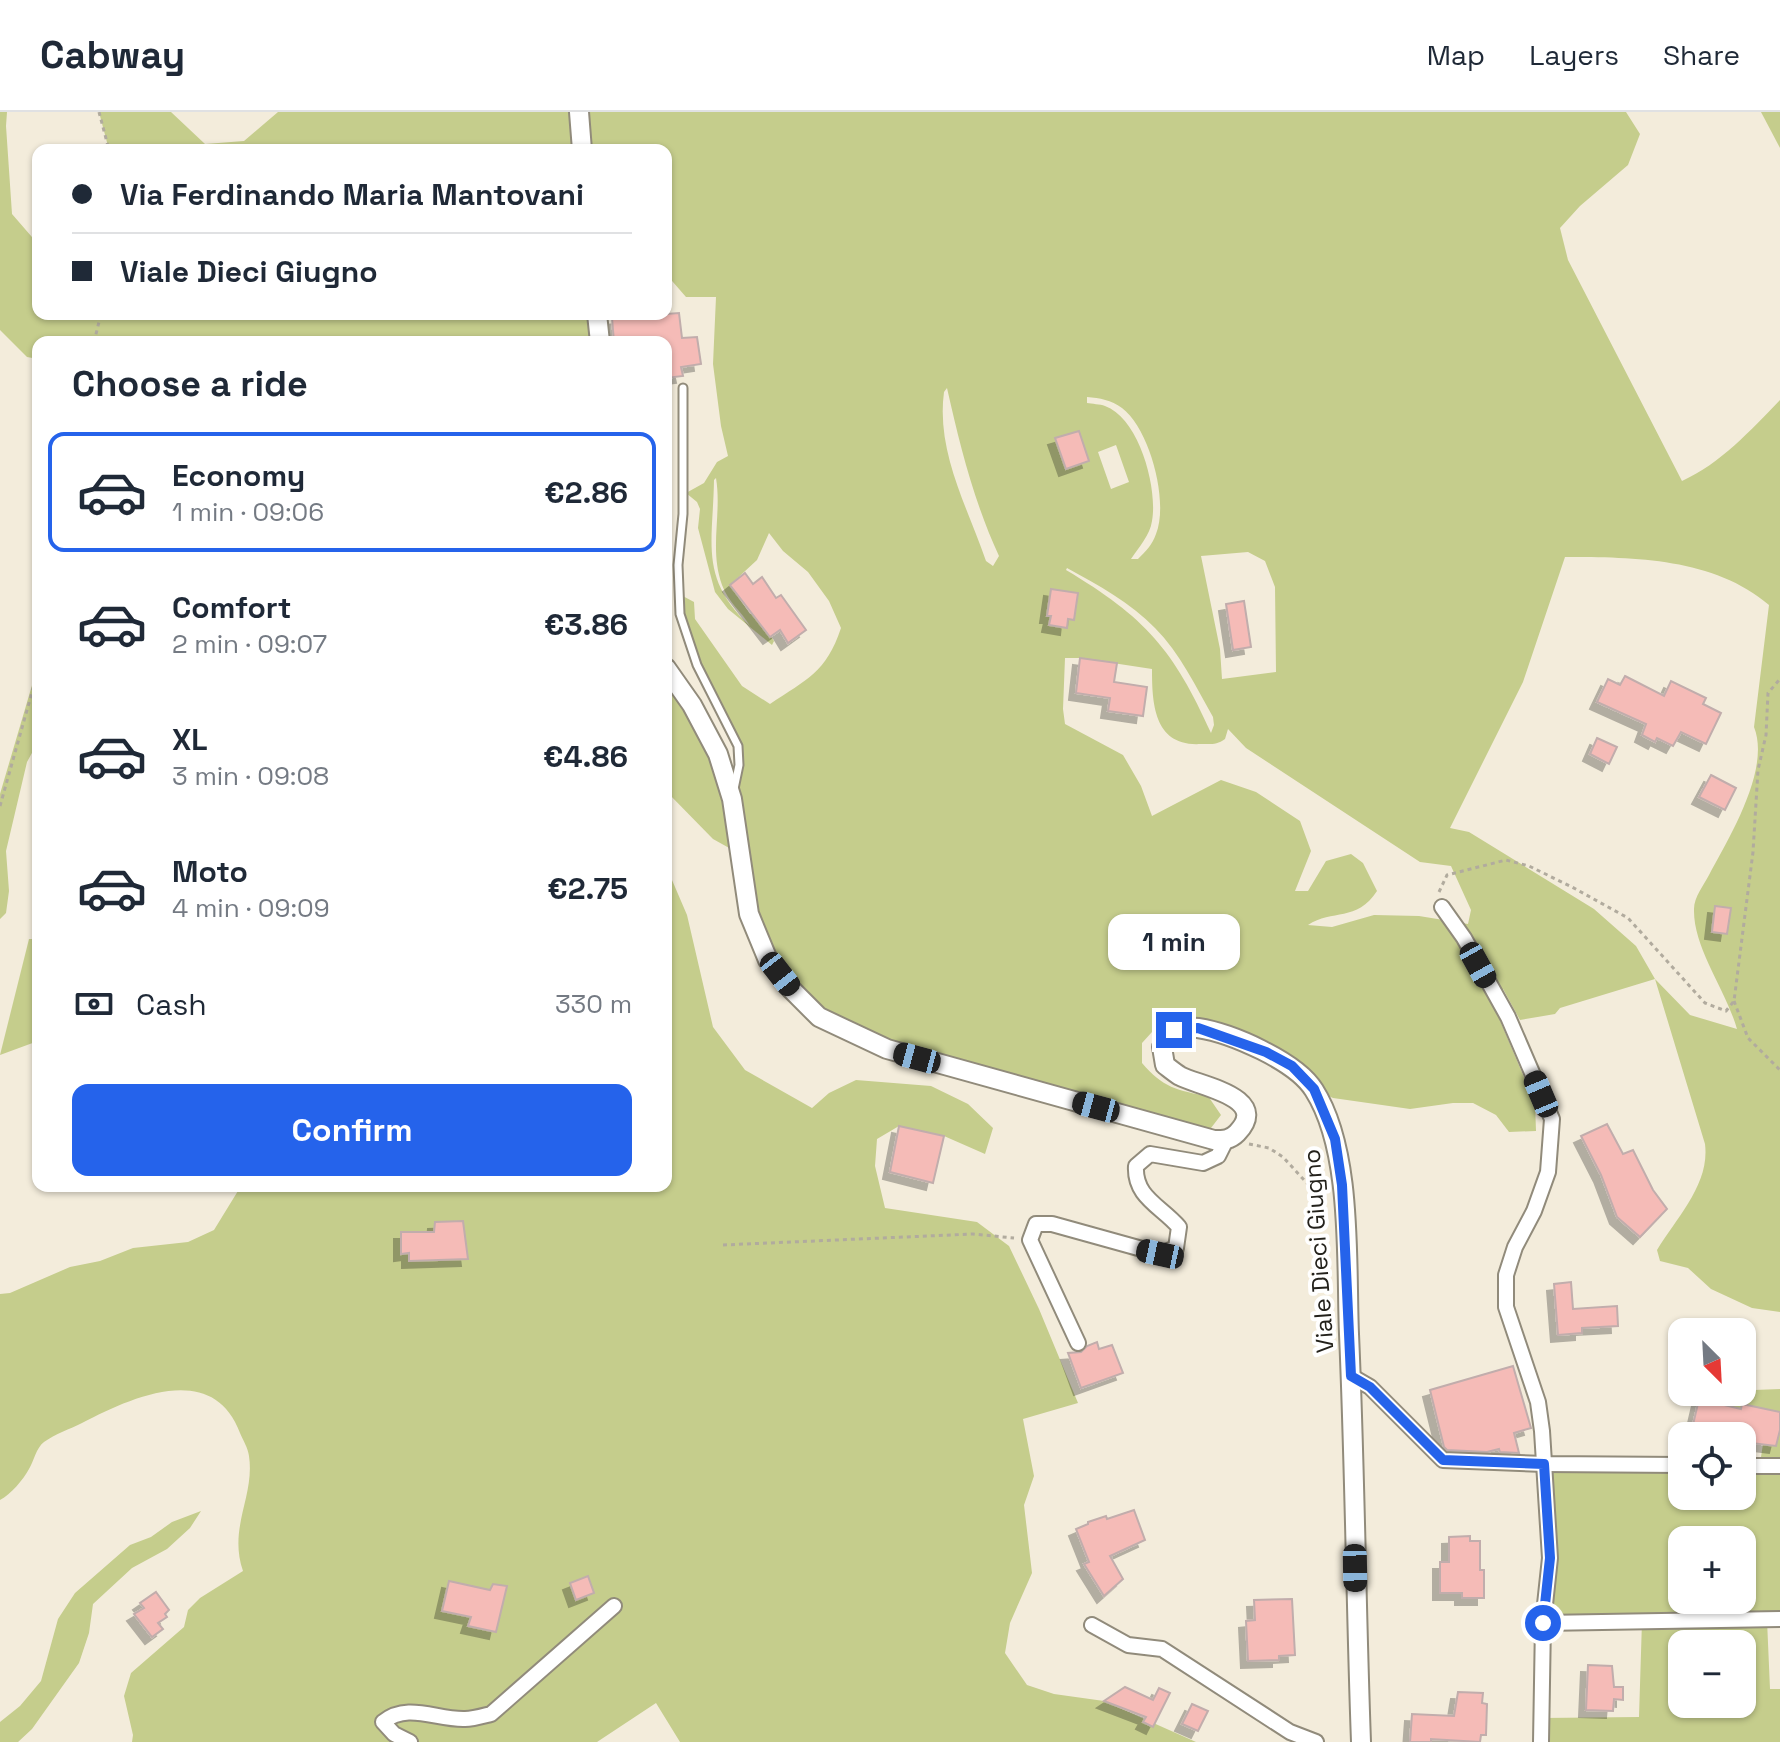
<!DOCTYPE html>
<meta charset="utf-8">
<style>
:root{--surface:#fff;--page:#f2f2f3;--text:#1f2937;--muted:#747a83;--line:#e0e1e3;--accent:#2563eb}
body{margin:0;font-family:"Space Grotesk",sans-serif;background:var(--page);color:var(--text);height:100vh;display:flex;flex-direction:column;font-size:30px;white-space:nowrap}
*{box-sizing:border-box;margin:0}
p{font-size:26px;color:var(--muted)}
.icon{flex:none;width:44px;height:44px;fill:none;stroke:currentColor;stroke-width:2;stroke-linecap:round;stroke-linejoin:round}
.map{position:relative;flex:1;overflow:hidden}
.side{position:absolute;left:32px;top:224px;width:640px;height:856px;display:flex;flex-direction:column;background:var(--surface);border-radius:16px;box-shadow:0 2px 6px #0004}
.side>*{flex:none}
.hud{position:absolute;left:32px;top:32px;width:640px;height:176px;border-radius:16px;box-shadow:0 2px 6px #0004;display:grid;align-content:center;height:176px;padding:0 40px;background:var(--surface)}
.needle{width:52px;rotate:156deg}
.controls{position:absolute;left:1668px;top:1206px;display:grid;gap:16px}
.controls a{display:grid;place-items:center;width:88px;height:88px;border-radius:16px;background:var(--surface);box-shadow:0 2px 6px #0004;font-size:40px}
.end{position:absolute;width:36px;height:36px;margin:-18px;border:10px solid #2563eb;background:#fff;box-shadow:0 0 0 4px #fff}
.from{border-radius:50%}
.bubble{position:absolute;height:56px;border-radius:16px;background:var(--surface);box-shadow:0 2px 6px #0004;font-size:26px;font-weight:600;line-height:56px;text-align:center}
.car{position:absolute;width:24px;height:48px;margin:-24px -12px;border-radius:10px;box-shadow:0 0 6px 2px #0007;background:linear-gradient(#222 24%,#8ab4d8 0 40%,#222 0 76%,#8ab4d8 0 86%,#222 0)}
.hud b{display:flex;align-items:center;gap:28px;height:76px;font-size:30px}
.hud b+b{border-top:2px solid var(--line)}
.hud i{width:20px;height:20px;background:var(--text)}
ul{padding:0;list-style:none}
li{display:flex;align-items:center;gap:24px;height:120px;margin:0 16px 12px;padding:0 24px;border:4px solid transparent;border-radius:16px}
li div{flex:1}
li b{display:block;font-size:30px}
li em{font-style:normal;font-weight:600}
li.on{border-color:var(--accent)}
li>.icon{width:72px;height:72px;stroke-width:1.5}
h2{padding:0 40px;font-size:36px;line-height:96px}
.pay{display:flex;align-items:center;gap:20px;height:88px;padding:0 40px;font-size:30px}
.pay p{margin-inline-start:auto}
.button{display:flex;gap:16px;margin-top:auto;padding:16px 40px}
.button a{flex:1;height:92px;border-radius:16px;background:var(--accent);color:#fff;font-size:32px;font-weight:600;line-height:92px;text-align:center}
header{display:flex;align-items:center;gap:48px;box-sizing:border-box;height:112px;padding:0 40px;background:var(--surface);border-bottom:2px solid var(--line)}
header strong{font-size:38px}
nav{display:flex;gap:44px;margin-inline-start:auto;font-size:28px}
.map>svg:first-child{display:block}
.green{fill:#c5cd8c;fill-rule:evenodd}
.building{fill:#f5bbb7;stroke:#c1adac;stroke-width:2;filter:url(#shadow)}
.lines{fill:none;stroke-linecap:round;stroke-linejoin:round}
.lane-casing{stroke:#918b7b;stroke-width:11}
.street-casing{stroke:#918b7b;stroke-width:18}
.secondary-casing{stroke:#918b7b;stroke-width:22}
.path{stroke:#b1ab9e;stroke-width:3;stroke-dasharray:4 4;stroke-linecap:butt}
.lane{stroke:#fff;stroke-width:7}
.street{stroke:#fff;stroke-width:14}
.secondary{stroke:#fff;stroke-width:18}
.route{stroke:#2563eb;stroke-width:10}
.labels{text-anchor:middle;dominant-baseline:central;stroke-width:8;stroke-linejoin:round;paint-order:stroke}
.street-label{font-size:24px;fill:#23211b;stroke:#fff}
</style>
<header>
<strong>Cabway</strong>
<nav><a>Map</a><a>Layers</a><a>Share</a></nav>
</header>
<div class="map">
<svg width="1780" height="1630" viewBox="0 0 1780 1630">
<defs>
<filter id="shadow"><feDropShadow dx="-7" dy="7" stdDeviation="0" flood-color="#0004"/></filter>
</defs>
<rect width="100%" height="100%" fill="#f3ecdb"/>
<g class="green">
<polygon points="0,0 7,0 6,14 12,102 38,132 38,202 588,202 591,230 38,230 38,247 27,245 0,218"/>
<path d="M99 0H171L205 32 244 29 278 0H1626L1640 22 1628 53 1580 94 1560 116 1568 148 1682 369C1720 352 1751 318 1780 288V1200L1752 1196 1711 1177 1688 1156 1660 1149 1657 1138C1677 1105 1710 1072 1705 1032L1655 867 1560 896 1555 902 1520 908 1503 877 1496 899 1535 991 1536 1019 1509 1020 1496 1003 1473 991H1453L1410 997 1333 986 1314 977 1292 954 1198 916 1152 920 1142 931V951C1162 975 1178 979 1208 984L1221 1003 1211 1016 1186 1019 887 937 819 905 768 848 732 687 738 634 685 521 679 482 694 490 695 507 742 574 770 592C807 567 826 561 841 516L829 489 808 460 783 439 769 421 757 448 730 473 750 502 754 501 774 529 772 533 728 497 715 480 698 416 700 397 697 390 686 381 704 371 717 350 728 344 721 314 713 252 716 185H686L666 162V38H109ZM947 276C960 334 974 390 999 444L993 454 986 449C967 394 936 339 944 280ZM1087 285C1100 286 1111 288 1122 296 1150 317 1169 390 1156 422 1152 433 1146 439 1138 447H1131C1139 435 1150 423 1152 409 1158 376 1139 306 1105 294 1100 292 1092 292 1087 291ZM1116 333 1129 370 1111 377 1098 340ZM716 366C722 402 709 437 722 473 728 490 742 500 750 514 699 466 713 432 714 368ZM1248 440 1265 449 1275 475 1276 560 1222 567 1220 537 1201 444ZM1565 445C1635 445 1714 446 1769 493L1754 615C1771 657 1729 726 1709 763 1704 773 1694 785 1694 797 1693 836 1726 878 1737 917L1690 903 1655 867 1636 834 1594 797 1469 720 1450 716 1523 570ZM1067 456C1098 473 1131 491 1155 516 1180 541 1196 575 1213 605L1214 613 1211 621C1174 538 1145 505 1066 458ZM1052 477 1078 481 1074 507H1068L1067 516 1050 513 1051 504 1047 503ZM1065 546H1080L1152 557C1152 592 1154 635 1201 632 1211 632 1217 633 1225 627L1228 617 1246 636 1420 750 1451 754 1471 798 1468 812 1419 804 1374 803 1332 815 1308 813C1332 797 1357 810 1377 779L1363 751 1351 742 1326 749 1308 779H1295L1311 739 1300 709 1256 680 1221 668 1152 704 1141 674 1123 643 1065 612 1063 597Z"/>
<polygon points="1761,0 1780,0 1780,36"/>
<polygon points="38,553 38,630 27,650 6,739 9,779 6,801 0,807 0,682"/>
<polygon points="666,564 718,653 731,737 713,727 666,679"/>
<path d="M666 754 687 803 713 915 745 958 812 996 829 981 856 968 931 974 968 992 993 1016 985 1042 944 1024 899 1014 877 1027 875 1054 885 1096 977 1110 1009 1134 1039 1197 1078 1291 1023 1307 1034 1364 1024 1393 1032 1461 1010 1511 1005 1541 1027 1573 1054 1582 1104 1589 1196 1630H680L656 1591 597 1630H132L133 1623 124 1584 131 1561 184 1515 188 1498 200 1486 243 1459C228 1415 255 1385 249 1344 248 1336 243 1328 240 1321 213 1248 132 1285 82 1311 70 1317 55 1322 44 1330 36 1336 34 1349 29 1357 23 1368 11 1382 0 1388V1182L10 1181 70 1155 100 1149 133 1136 188 1130 214 1118 241 1074H666Z"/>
<polygon points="29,827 38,827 38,929 0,943"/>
<polygon points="1780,1277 1780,1300 1741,1297 1699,1287 1702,1280"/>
<polygon points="1780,1318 1780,1346 1761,1345 1763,1332 1776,1334"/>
<path d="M1544 1352 1682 1353V1384H1742V1354H1780V1507L1767 1508 1770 1577H1780V1630H1541L1542 1606 1639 1605 1642 1509 1543 1511ZM1682 1428H1742V1488H1682ZM1682 1532H1742V1592H1682Z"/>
<polygon points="201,1399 190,1416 167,1437 132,1456 93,1492 89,1521 79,1551 32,1617 18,1630 0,1630 0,1610 20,1594 41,1569 58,1507 75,1481 130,1433 151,1425 172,1410"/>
</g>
<g class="building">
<polygon points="679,201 682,226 697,225 701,252 681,255 683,264 666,266 666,230 614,230 612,206"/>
<polygon points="1079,319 1089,349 1066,357 1055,326"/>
<polygon points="745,461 753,472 762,465 776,486 781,483 806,518 788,531 780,518 770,525 730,473"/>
<polygon points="1051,477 1078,481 1074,508 1068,507 1067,516 1049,513 1051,504 1047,504"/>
<polygon points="1244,489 1251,535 1233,538 1226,492"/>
<polygon points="1080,546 1117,551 1114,570 1147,575 1143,604 1108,599 1110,586 1076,581"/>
<polygon points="1625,564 1664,584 1671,569 1706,586 1703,592 1721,601 1706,632 1681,620 1673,634 1657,626 1655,630 1642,623 1646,612 1597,590 1608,567 1620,573"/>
<polygon points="1597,626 1617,635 1609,652 1590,642"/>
<polygon points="1711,663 1736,676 1725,698 1699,685"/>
<polygon points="1715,794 1731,796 1727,822 1712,820"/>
<polygon points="1607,1012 1623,1042 1633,1038 1653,1078 1667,1097 1640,1125 1617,1105 1601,1063 1581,1024"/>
<polygon points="899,1014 944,1024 933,1071 890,1060"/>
<polygon points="463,1109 468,1147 409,1149 409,1141 401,1142 401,1120 434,1120 435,1110"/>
<polygon points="1571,1170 1573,1197 1617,1194 1618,1214 1582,1216 1582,1221 1558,1223 1554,1172"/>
<polygon points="1097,1230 1099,1237 1112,1233 1123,1261 1081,1276 1068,1241 1081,1240 1087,1234"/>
<polygon points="1513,1254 1531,1316 1514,1321 1519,1341 1500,1340 1499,1337 1487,1340 1447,1338 1444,1335 1430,1278"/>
<polygon points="1699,1287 1741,1297 1742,1292 1780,1300 1780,1318 1776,1334 1743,1330 1744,1324 1720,1324 1692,1317"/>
<polygon points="1134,1398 1145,1428 1110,1444 1123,1467 1104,1484 1084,1452 1089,1450 1076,1417 1088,1412 1088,1410 1106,1404 1107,1407"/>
<polygon points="1470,1424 1470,1429 1480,1429 1480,1458 1484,1458 1484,1486 1462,1486 1462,1481 1440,1481 1440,1450 1449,1450 1449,1425"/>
<polygon points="588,1464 594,1481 576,1488 570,1471"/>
<polygon points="449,1469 490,1478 493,1472 507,1474 496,1520 468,1514 471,1505 442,1499"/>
<polygon points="156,1480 169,1498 165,1502 167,1505 158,1511 163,1517 152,1525 134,1502 144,1496 140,1491"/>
<polygon points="1292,1487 1295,1543 1279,1544 1279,1548 1248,1549 1246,1509 1255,1508 1254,1488"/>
<polygon points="1588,1553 1612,1554 1614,1575 1623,1575 1623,1588 1614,1587 1613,1599 1586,1598"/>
<polygon points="1125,1575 1153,1588 1159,1576 1170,1581 1153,1615 1143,1610 1146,1605 1104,1589"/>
<polygon points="1458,1580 1483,1581 1482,1591 1487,1592 1486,1623 1481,1623 1480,1630 1431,1627 1431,1630 1410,1630 1412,1602 1454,1604"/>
<polygon points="1192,1592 1208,1599 1198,1619 1182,1612"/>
</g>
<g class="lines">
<g class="lane-casing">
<polyline id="lane" points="683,276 683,402 678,453 680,502 697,553 738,634 739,653 734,677"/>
</g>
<g class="street-casing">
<g id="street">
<polyline points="1442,795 1464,826 1508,905 1552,1007 1548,1060 1534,1099 1515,1135 1506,1163 1506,1195 1538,1290 1542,1319 1550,1446 1543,1511 1541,1630"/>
<path d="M1078 1231 1030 1128 1036 1112H1052L1160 1142 1176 1136 1179 1115C1161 1094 1134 1085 1136 1054L1150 1042 1203 1051 1218 1044 1226 1028"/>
<polyline points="1351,1264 1370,1275 1443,1348 1544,1352 1682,1353"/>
<polyline points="1742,1354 1780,1354"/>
<polyline points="1543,1511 1780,1507"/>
<polyline points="1092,1513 1128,1533 1162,1537 1290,1620 1316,1630"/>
<path d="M410 1630 394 1622 383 1610C408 1590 436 1608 465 1607 473 1607 483 1604 491 1602L614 1494"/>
</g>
</g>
<g class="secondary-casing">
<g id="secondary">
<polyline points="579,0 582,38"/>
<polyline points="597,202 600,230"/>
<path d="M666 556 692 593 718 642 732 687 749 802 768 848 791 877 819 905 887 937 1214 1028C1224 1028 1230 1028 1237 1021 1272 985 1198 974 1180 964 1175 961 1169 956 1165 953L1162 935 1174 918C1182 917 1191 915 1198 916 1231 921 1296 949 1314 978 1353 1039 1346 1151 1349 1222 1355 1358 1356 1494 1361 1630"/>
</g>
</g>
<g class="path">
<polyline points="99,0 109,38"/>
<polyline points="94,230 101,202"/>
<polyline points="0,694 38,559"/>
<polyline points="1439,780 1447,763 1506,748 1529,754 1572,775 1628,806 1705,891 1726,899 1734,889 1753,740 1758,658 1766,623 1768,581 1780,567"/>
<polyline points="1734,889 1748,926 1780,958"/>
<polyline points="1249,1032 1269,1036 1283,1045 1326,1092"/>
<polyline points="723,1133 973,1122 1014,1126"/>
</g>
<use href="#lane" class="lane"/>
<use href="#street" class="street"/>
<use href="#secondary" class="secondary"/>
</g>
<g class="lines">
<polyline class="route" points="1174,918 1198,916 1266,940 1292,954 1314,977 1335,1027 1342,1073 1351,1264 1370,1275 1443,1348 1544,1352 1550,1446 1543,1511"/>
</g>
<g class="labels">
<g class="street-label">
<text transform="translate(1318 1139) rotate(-94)">Viale Dieci Giugno</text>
</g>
</g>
</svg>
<div class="controls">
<a><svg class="needle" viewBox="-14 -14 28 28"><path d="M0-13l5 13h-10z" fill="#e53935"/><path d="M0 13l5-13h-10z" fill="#747a83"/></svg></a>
<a><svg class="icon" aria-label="locate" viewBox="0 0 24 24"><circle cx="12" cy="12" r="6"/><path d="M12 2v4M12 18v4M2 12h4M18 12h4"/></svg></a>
<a>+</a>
<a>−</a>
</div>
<i class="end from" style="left:1543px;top:1511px"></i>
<i class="end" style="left:1174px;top:918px"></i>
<div class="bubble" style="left:1108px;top:802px;width:132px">1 min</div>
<i class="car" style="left:1478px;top:853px;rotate:151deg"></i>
<i class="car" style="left:780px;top:862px;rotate:142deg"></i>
<i class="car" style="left:917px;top:946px;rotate:285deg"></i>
<i class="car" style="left:1541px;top:982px;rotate:337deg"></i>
<i class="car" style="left:1096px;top:995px;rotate:285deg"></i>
<i class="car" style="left:1160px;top:1142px;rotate:282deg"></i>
<i class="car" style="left:1355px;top:1456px;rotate:179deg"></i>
<div class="hud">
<b><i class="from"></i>Via Ferdinando Maria Mantovani</b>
<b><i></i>Viale Dieci Giugno</b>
</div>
<section class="side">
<h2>Choose a ride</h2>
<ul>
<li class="on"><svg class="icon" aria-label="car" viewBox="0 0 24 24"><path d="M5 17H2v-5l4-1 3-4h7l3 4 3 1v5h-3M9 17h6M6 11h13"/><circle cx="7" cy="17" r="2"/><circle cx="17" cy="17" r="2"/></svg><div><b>Economy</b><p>1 min · 09:06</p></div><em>€2.86</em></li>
<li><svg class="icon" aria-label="car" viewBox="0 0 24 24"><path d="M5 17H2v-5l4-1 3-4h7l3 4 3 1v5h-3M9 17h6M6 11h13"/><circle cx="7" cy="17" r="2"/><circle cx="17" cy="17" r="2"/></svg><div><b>Comfort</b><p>2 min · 09:07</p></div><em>€3.86</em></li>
<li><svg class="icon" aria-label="car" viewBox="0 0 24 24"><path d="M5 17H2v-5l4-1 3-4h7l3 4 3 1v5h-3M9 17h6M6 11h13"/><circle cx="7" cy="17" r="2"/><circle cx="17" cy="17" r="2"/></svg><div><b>XL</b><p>3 min · 09:08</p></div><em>€4.86</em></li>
<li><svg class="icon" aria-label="car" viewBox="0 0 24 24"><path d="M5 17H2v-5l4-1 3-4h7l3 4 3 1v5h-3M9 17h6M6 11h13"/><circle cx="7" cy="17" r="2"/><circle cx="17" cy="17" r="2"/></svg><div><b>Moto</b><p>4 min · 09:09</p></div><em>€2.75</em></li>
</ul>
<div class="pay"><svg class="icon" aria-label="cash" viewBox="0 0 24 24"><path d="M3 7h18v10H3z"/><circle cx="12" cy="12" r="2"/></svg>Cash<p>330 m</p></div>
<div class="button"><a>Confirm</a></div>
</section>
</div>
